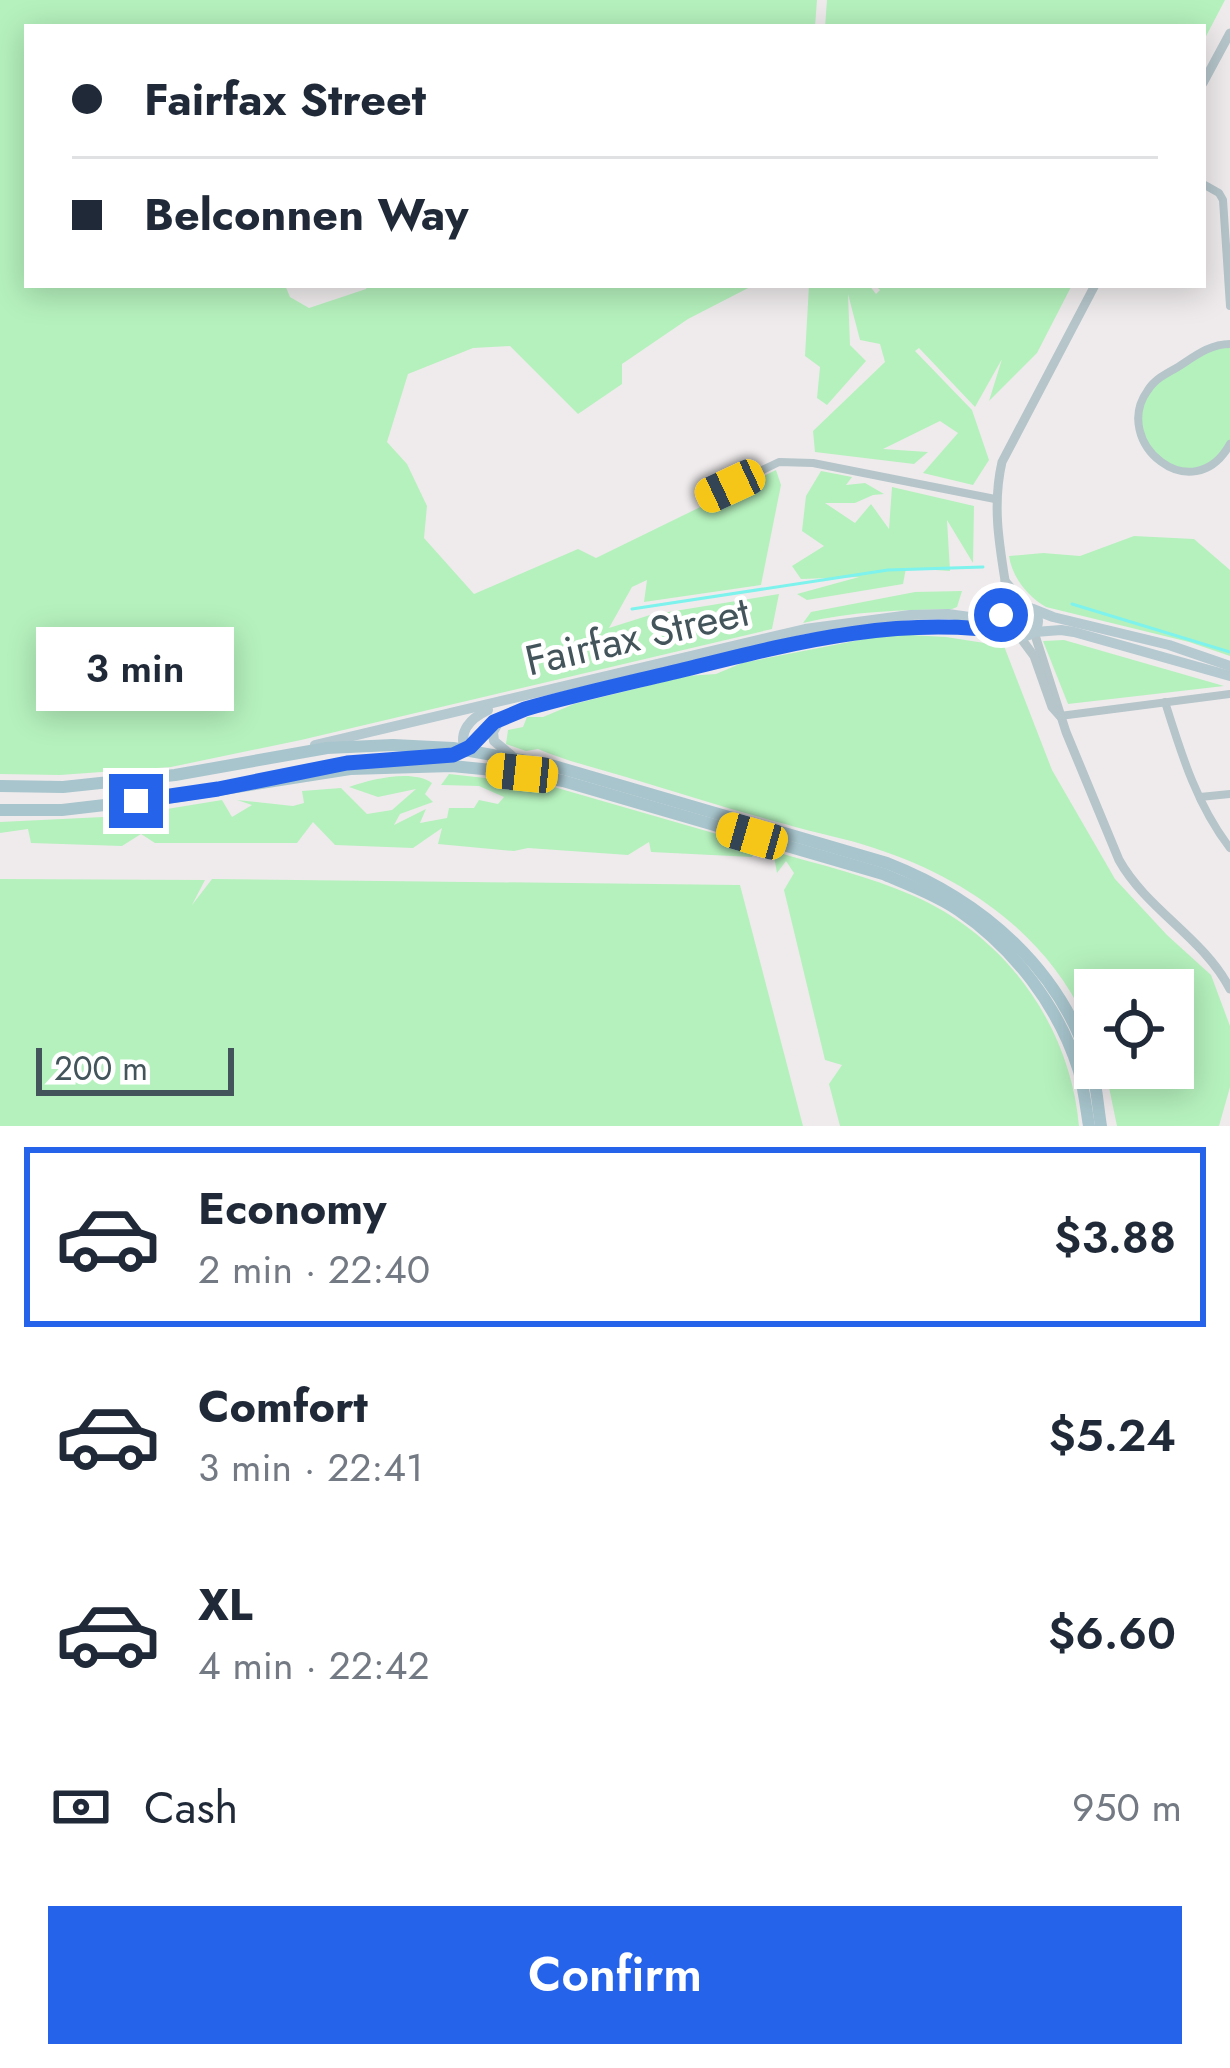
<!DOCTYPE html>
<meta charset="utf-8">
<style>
:root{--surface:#fff;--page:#f6f6f7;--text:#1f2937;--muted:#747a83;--line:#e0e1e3;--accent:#2563eb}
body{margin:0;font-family:Jost,sans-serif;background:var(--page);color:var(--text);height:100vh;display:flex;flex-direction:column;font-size:45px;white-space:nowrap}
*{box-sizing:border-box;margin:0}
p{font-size:39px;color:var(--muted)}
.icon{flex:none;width:66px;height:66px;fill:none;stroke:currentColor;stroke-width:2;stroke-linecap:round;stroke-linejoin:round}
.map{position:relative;height:1126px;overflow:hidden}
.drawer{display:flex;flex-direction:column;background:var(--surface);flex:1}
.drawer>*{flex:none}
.top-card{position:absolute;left:24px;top:24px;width:1182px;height:264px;border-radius:0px;box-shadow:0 6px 30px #0003;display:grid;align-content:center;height:264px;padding:0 48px;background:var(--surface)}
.tools{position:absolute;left:1074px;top:969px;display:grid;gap:24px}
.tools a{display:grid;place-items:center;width:120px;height:120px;border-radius:0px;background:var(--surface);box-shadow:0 6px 30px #0003;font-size:60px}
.scale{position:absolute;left:36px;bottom:30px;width:198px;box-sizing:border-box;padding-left:12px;border:6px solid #43555a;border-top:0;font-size:33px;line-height:42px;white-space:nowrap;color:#43555a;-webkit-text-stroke:9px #fff;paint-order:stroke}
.end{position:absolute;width:54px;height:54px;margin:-27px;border:15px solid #2563eb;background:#fff;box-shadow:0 0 0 6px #fff}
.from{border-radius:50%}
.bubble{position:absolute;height:84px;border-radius:0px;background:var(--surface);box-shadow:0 6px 30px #0003;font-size:39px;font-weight:600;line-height:84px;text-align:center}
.car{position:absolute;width:36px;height:72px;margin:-36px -18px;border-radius:15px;box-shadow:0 0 9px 3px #0007;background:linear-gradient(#f5c518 24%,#345 0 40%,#f5c518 0 76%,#345 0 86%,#f5c518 0)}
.top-card b{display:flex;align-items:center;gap:42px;height:114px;font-size:45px}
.top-card b+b{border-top:3px solid var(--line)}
.top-card i{width:30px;height:30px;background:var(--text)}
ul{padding:21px 0 0;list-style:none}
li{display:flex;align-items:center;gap:36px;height:180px;margin:0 24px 18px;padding:0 24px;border:6px solid transparent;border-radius:0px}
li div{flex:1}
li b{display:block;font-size:45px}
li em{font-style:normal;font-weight:600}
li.current{border-color:var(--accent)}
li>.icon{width:108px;height:108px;stroke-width:1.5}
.pay{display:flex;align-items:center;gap:30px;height:132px;padding:0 48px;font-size:45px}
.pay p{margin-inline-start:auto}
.button{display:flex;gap:24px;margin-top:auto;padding:24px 48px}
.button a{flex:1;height:138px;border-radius:0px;background:var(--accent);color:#fff;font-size:48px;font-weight:600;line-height:138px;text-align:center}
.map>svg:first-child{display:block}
.green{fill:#b5f1bd}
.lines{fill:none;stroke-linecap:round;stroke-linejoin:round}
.stream{stroke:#7ef2ec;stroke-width:3}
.minor{stroke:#b5c5ca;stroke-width:8}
.tertiary{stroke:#b5c5ca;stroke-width:9}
.secondary{stroke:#b5c9d0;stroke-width:10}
.primary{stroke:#a8c5cd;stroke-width:12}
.route{stroke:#2563eb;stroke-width:15}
.labels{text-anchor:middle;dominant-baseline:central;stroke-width:9;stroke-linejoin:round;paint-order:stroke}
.street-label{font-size:42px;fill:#43555a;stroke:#fff}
</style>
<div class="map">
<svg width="1230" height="1126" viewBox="0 0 1230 1126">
<rect width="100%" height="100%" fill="#efebec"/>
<g class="green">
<polygon points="0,0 817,0 815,27 27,27 27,285 285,285 290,297 309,308 366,289 368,285 754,285 688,319 622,364 622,384 578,414 510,346 473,348 408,374 387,442 407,464 427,506 424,538 474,594 578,549 596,558 776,470 781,485 761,585 644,602 647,580 632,587 609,628 650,615 779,594 772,629 301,740 171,767 60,775 0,774"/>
<polygon points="827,0 1225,0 1203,42 1203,27 825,27"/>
<polygon points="809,285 869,285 876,294 880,290 875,285 1072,285 1037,353 989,401 1002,359 975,407 919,348 915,351 972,410 989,460 973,485 923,473 958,433 940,421 883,449 928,452 914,464 815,452 813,431 885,362 880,344 860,340 848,294 850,345 866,361 827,405 817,398 820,367 805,356"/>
<polygon points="1230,344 1230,444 1225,454 1191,472 1160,462 1152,454 1139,420 1150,386 1209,348"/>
<polygon points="821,471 852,477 846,485 865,483 884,494 873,495 855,503 825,503 855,523 871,504 889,529 892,487 974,506 973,563 947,520 950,571 906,568 903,584 807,600 797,594 859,577 801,579 792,566 824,546 802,531 806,496"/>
<path d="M1134 536 1194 539 1230 570V656L1189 642 1046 607C1028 597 1012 577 1009 556L1043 553 1080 556Z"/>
<path d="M962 591 957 607 952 609C902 610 852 611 803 623L811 612 915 592Z"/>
<path d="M891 634 946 637 1004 646 1052 770 1115 879 1167 935 1211 975 1230 1026V1087L1219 1126H1117L1105 1068H1173V990H1095V1042C1058 943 973 880 874 848 845 838 815 833 785 824 732 810 679 793 626 777 596 768 566 761 538 749L526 751 506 744 508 730 523 727 527 717H543L574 704 687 676 716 674 742 663Z"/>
<polygon points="1064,640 1224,686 1068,704 1043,641"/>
<path d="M449 774 547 785 755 845 752 857 651 852 649 842 628 855 528 848 514 851 438 844 442 828 413 848 335 845 313 822 297 843H155L141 834 122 846 31 843 28 829 0 833V822L124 816 222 800 232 817 252 805 237 800 293 806 304 803 302 791 341 788 367 814 392 810 416 789 378 797 349 787C371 779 413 769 432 783L425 794 433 802 400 814 394 825 426 809 420 823 447 818 449 808H474L479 800 498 804 504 797 479 786 441 785Z"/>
<path d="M773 851C820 865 869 876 914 896 1007 937 1070 1026 1079 1126H840L829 1084 842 1065 825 1060 784 890 794 873 786 861 777 873Z"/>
<polygon points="0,879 205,880 192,905 212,879 740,885 803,1126 0,1126"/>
</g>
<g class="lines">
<g class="stream">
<polyline points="1072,604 1230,652"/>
<polyline points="632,609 888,570 983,567"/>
</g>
<g class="minor">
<polyline points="1203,184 1219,193 1223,200 1230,306"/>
<path d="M1230 344C1210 344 1195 356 1178 367 1167 373 1155 379 1148 390 1110 442 1193 511 1230 444"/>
<polyline points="707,497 779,462 813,463 995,499"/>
<path d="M1165 702C1181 753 1197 806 1230 848"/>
<polyline points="1060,716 1230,694"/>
<polyline points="1200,797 1230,794"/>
</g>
<g class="tertiary">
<polyline points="1203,83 1230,33"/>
<polyline points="1005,581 1028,607"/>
<path d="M1010 613C1003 561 990 514 1002 462L1095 285"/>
<path d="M1034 632 1066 732 1119 860C1147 910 1204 938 1230 989"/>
<polyline points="1020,637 1034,656 1052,707 1060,716"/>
</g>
<g class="secondary">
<circle cx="1023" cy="621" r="15"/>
<polyline points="1033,609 1053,617 1169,645 1230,666"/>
<polyline points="1035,632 1061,630 1074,632 1230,676"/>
<polyline points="498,723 493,732 494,741 512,756"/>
<polyline points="315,745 805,629 910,615 948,614 984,619 1010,614"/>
<path d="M465 750 494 722 525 709C581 693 638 681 695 667 800 642 904 614 1013 633"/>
<path d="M465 750C458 731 471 718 488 710"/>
</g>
<g class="primary">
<polyline points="414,758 459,753"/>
<path d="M0 786 63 787 175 775 327 748 393 745 453 748 554 766 887 863C982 900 1062 969 1092 1070 1097 1088 1098 1108 1101 1126"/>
<path d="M0 810H62L173 797 350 769 452 766 522 773 563 781 883 874C909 885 935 895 958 910 1014 948 1059 1007 1079 1071 1084 1089 1086 1108 1089 1126"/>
</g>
</g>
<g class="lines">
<path class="route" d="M136 801 218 789 347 763 453 755 470 747 494 722 525 709C581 693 638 681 695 667 800 641 904 615 1013 633L1007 622 1010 614 1001 615"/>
</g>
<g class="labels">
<g class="street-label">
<text transform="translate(637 636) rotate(-13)">Fairfax Street</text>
</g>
</g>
</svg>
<div class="tools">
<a><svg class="icon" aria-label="locate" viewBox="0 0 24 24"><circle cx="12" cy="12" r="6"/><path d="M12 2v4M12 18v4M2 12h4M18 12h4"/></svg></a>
</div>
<div class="scale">200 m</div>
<i class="end from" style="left:1001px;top:615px"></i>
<i class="end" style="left:136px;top:801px"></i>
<div class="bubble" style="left:36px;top:627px;width:198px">3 min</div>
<i class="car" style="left:730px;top:486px;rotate:245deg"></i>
<i class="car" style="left:522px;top:773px;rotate:276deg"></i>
<i class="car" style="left:752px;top:836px;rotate:286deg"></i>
<div class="top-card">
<b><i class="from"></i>Fairfax Street</b>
<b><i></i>Belconnen Way</b>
</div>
</div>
<section class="drawer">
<ul>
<li class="current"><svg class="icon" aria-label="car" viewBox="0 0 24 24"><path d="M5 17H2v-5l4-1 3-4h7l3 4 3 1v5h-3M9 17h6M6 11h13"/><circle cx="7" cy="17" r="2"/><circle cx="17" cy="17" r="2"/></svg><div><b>Economy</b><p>2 min · 22:40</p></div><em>$3.88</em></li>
<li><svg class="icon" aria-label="car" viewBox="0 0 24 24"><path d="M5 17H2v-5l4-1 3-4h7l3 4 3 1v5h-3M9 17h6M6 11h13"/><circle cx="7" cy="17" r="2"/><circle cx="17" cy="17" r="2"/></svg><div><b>Comfort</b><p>3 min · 22:41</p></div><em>$5.24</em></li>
<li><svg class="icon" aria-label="car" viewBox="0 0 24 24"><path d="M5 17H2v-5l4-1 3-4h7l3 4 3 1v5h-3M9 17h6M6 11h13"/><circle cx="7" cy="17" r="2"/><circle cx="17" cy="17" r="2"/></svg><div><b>XL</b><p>4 min · 22:42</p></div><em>$6.60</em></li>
</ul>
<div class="pay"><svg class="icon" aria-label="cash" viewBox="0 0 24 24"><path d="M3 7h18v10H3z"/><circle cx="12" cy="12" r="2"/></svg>Cash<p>950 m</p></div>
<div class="button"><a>Confirm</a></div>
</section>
